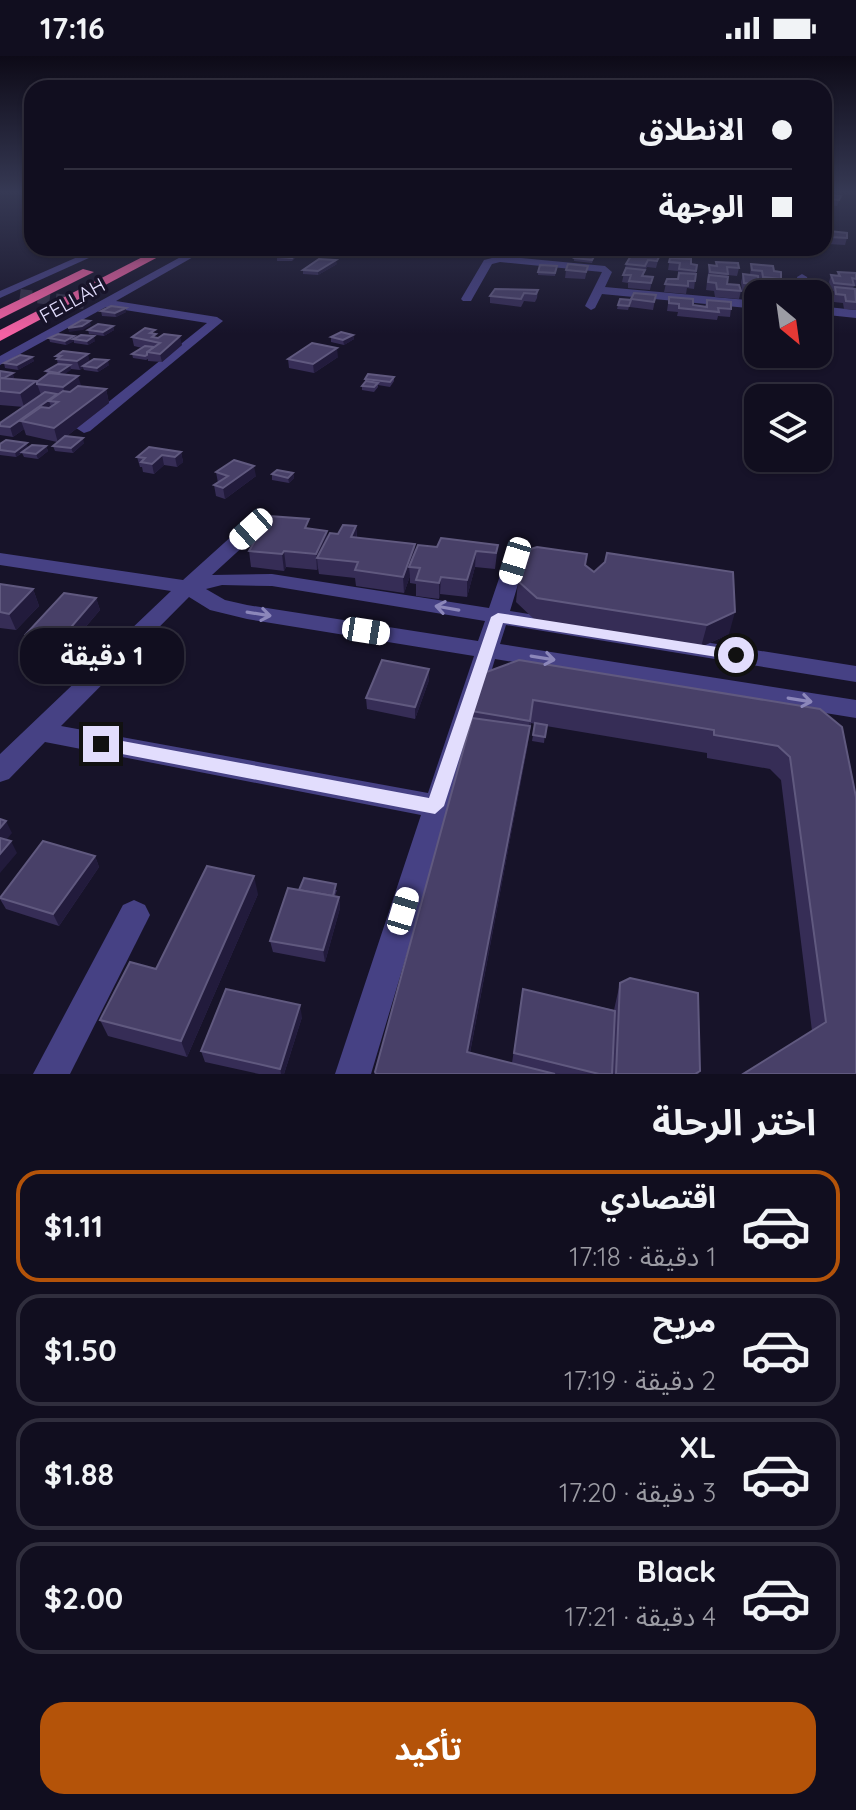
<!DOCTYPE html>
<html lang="ar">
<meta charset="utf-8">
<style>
:root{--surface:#110e1f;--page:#1e1c2c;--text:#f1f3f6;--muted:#9c9ca4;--line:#302e3d;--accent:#b45309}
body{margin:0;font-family:Quicksand,"Noto Sans Arabic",sans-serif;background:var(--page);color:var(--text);direction:rtl;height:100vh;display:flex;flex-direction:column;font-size:30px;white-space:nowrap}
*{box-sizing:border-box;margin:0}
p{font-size:26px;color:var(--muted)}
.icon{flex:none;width:44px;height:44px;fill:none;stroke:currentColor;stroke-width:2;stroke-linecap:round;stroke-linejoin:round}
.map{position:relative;height:1018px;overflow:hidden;direction:ltr}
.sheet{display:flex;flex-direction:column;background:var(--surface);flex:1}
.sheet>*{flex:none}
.guide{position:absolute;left:24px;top:24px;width:808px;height:176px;border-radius:24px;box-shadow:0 2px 6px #0004,0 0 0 2px var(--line);direction:rtl;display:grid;align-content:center;height:176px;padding:0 40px;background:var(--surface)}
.needle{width:52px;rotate:151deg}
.controls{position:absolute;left:744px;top:224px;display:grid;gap:16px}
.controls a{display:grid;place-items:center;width:88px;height:88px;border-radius:16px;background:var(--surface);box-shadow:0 2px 6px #0004,0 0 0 2px var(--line);font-size:40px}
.end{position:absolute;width:36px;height:36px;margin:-18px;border:10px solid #e2ddfd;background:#111;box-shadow:0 0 0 4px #111}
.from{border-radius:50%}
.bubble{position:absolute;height:56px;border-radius:24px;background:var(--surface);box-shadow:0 2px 6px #0004,0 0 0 2px var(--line);font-size:26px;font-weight:700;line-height:56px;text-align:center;direction:rtl}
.car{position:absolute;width:24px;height:48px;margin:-24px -12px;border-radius:10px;box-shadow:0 0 6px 2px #0007;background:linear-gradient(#fff 24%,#345 0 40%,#fff 0 76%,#345 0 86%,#fff 0)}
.guide b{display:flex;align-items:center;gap:28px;height:76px;font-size:30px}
.guide b+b{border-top:2px solid var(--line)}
.guide i{width:20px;height:20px;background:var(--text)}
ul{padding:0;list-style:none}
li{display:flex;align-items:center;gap:24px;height:112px;margin:0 16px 12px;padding:0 24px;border:4px solid var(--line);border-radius:24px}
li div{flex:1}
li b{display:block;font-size:30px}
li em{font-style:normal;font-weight:700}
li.selected{border-color:var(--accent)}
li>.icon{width:72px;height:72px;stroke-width:1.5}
h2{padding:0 40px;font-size:36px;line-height:96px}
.button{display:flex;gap:16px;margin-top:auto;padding:16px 40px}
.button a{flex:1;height:92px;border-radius:24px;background:var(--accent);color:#fff;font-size:32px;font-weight:700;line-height:92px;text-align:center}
.status{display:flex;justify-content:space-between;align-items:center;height:56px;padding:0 40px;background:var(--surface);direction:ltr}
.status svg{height:22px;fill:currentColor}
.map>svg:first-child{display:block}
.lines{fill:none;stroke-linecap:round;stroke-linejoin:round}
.minor-tunnel{stroke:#353149;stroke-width:12;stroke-dasharray:12 6;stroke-linecap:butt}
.minor{fill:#464184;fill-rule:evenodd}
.highway{fill:#f461a3;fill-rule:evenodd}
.wall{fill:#362d56;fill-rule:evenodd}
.shaded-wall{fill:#221b3c}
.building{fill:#484068;stroke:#60597f;stroke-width:2}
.oneway{stroke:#8c87ba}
.route{fill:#e2ddfd}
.labels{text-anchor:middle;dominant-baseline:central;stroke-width:7;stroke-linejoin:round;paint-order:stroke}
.far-street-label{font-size:20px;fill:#e2ddfd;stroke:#171329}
</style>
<div class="status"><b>17:16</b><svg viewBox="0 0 49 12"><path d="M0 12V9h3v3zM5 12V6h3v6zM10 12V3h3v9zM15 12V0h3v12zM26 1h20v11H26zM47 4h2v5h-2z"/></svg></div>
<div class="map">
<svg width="856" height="1018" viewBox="0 0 856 1018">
<rect width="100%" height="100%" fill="#171329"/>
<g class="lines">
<polyline class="minor-tunnel" points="20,239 84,247"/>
<g class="minor">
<polygon points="98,192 111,192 0,242 0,235"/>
<polygon points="197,192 209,192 116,245 217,261 223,265 90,375 84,377 76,372 207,267 106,251 0,309 0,300"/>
<polygon points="500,200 605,210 612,216 605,231 758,245 758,253 602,238 595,252 591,254 585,250 602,216 500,206 492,208 471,245 463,245 461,243 484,204"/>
<polygon points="802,218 807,221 811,238 799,238 797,221"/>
<polygon points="818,250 856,254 856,262 818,258"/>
<path d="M251 467 260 473 258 477 212 519 272 518 489 552 505 505 515 499 525 505 510 555 856 610V626L506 569 500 588 856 644V662L495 603 371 1018H335L421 759 45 686 9 723 0 726V698L171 535 0 509V497L183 524 244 469ZM222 529 272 530 485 565 478 585 247 549 225 544 206 533ZM189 541 210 554 247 563 474 600 428 737 61 670Z"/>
<polygon points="134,844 145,849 150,859 70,1018 33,1018 123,849"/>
</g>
<g class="highway">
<polygon points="160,192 175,192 0,285 0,274"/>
<polygon points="83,213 94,216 0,263 0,253"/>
</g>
</g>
<g class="wall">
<polygon points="824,138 841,140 837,150 824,149"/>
<polygon points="829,175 847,182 845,189 828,188"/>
<polygon points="329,195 351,195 346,200 330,199"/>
<polygon points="595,199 592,207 574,205 574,202"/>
<polygon points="297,200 292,205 277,205 277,201"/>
<polygon points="659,201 656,212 647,211 644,217 644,220 653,221 650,234 628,232 628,227 622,226 626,208"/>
<polygon points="670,202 691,208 697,209 694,233 687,232 686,238 664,236 667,223 678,223 678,215 668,214"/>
<polygon points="716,206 739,212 737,220 728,219 727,221 727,228 741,235 739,243 715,241 714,235 706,234 709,209 716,209"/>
<polygon points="337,208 318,219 303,218 303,214"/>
<path d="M751 208 774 215 781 223V226L783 233 782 238H758V245L751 244 752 235H742L741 226 743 218 750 219ZM758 222H761V229H762V232L759 231Z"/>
<polygon points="557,210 555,220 538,219 538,216"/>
<polygon points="588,210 585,223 565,222 566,214"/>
<polygon points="838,216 856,217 856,230 854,230 853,233 856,237 856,254 844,253 843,247 834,246 834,235 832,235 829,226 831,219 837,219"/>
<polygon points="538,234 537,242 535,246 524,245 521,251 490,247 490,240"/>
<polygon points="656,239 653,254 630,251 631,243"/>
<polygon points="669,241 693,249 705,250 707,244 731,253 730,261 718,260 717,264 677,260 678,256 667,255"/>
<polygon points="631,244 628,254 617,253 618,249"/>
<polygon points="745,248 758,250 758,268 753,268 752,264 745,264 743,256"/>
<polygon points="126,252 126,256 116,261 102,260 101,255"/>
<polygon points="113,270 114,274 104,280 89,278 88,274"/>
<polygon points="353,279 354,283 344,289 331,286 331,281"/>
<polygon points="74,280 74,282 95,285 88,289 74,287 74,285 66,289 50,286 49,282"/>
<polygon points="132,281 157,282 182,289 162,306 148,305 148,303 146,304 133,302 132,298 142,292 134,290"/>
<polygon points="56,300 109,309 98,316 84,314 83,312 80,314 71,313 63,319 81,329 80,330 106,333 109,347 67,380 84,387 73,397 55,395 53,390 57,386 26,379 24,373 13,381 0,379 0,367 24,351 0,349 0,315 14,321 12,323 36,325 47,318 46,315 58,308"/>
<polygon points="32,301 34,305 18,314 5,312 4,307"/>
<polygon points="338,301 314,317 289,312 288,303"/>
<polygon points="394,321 394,325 390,331 378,329 378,331 374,336 362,334 362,330 365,327 365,323"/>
<polygon points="0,388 28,391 46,390 48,395 38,403 24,401 22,397 16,401 0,399"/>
<polygon points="181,396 183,406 177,411 164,409 154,418 143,416 142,411 140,411 137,401"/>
<polygon points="216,416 256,420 225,443 216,440 214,429 218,427"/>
<polygon points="293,417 294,422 289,427 272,424 272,418"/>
<polygon points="356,470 357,481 415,497 437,491 498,489 495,513 475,511 467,541 440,538 439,543 416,540 416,528 410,527 410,520 404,537 356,530 355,522 319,518 318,512 317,514 286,511 284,515 251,511 249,495 310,473 327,475 327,482"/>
<polygon points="585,509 594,516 729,578 701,591 535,564 516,546 518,525"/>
<polygon points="0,528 33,533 39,550 16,574 0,572"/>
<polygon points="96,542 100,554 65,595 31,589 26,578"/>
<polygon points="481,618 820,653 856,1018 812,975 781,724 770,713 707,702 707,697 546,670 544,687 532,685 535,668 531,667 527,693 470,997 512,1007 523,933 614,954 620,927 699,1018 376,1018 470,669 471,655"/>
<polygon points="429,624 415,663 367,653 366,642"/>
<polygon points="95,800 99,811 59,870 6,853 0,843 0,840"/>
<polygon points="299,834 337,834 335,840 339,841 340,852 325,906 273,896 270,885"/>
<polygon points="258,838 187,1001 108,980 100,964 156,913"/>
<polygon points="302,961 284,1018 259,1018 205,1006 201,995"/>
</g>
<g class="shaded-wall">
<polygon points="336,204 337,208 318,219 318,215"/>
<polygon points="126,252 126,256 116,261 115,257"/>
<polygon points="90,265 91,269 83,274 69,276 68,272"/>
<polygon points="113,270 114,274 104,280 103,276"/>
<polygon points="353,279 354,283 344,289 343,284"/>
<polygon points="74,280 74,285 66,289 65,285"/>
<polygon points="94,280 95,285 88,289 87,285"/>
<polygon points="180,280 182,289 162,306 160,298"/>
<polygon points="337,292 338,301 314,317 313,308"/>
<polygon points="88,298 90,307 83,310 83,312 80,314 77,305"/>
<polygon points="32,301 34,305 18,314 17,309"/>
<polygon points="108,304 109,309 98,316 97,312"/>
<polygon points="70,309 71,314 60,321 58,317"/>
<polygon points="13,317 14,321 1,329 0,324"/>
<polygon points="78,320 81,329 66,341 63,331"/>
<polygon points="36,325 41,339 24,351 20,337"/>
<polygon points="106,333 109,347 58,387 54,372"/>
<polygon points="57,338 60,347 49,345 52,353 21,365 24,373 13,381 10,371"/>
<polygon points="83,382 84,387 73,397 71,392"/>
<polygon points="27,387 28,392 16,401 15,396"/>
<polygon points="46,390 48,395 38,403 36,398"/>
<polygon points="181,396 183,406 177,411 175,401"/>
<polygon points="162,399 164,409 154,418 152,408"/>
<polygon points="254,410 256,420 225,443 223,432"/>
<polygon points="293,417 294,422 289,427 288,422"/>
<polygon points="356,470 357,486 351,481"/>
<polygon points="327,475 328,491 317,502 318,512 317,514 316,498"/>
<polygon points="415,488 415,504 409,511 410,520 404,537 403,521"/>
<polygon points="284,495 286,511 284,515 282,498"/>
<polygon points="476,495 475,511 467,541 467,524"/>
<polygon points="441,521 440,538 439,543 439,527"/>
<polygon points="33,533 39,550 16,574 9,558"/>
<polygon points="96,542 100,554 65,595 61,583"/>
<polygon points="735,556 729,578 701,591 707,569"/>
<polygon points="429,613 429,624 415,663 415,651"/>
<polygon points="533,644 527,693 466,1017 467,996 528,679"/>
<polygon points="6,765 12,777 0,792 0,772"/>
<polygon points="11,785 17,797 0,817 0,798"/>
<polygon points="95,800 99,811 59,870 53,858"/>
<polygon points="254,820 258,838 187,1001 181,985"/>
<polygon points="339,841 340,852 325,906 323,894"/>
<polygon points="300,949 302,961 284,1018 281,1018 280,1013"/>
</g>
<g class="building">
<polygon points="824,138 841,140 839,144 824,143"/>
<polygon points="829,175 847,177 847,182 830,181"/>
<polygon points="333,192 351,192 346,197 329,195"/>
<polygon points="282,196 296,197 292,202 277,201"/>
<polygon points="578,196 595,199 592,204 574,202"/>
<polygon points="632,198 659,201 657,205 648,204 645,210 626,208"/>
<polygon points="670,202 691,203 691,208 697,209 696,215 679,213 680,207 669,206"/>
<polygon points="319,203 336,204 318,215 303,214"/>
<polygon points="716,206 738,207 739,212 727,211 728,218 710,216 709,209 717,210"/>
<polygon points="568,208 588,210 586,216 566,214"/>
<polygon points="751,208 773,210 774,215 781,216 781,223 763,221 762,215 752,214"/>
<polygon points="540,209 557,210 555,217 538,216"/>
<polygon points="626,212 645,214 642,220 653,221 651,227 629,225 631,219 623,219"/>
<polygon points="838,216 856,217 856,223 852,222 854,229 834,227 831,219 840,220"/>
<polygon points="679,217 696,218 695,225 688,225 688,230 665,228 667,223 678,223"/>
<polygon points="743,218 758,220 759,228 744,227"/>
<polygon points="709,219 728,221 727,228 739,229 741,235 717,233 716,227 708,226"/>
<polygon points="763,225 782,226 783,233 776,233 777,238 753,236 753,231 764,232"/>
<polygon points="835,231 855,233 856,246 846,245 845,239 836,238"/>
<polygon points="495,233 538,234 536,238 524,237 521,243 490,240"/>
<polygon points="634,237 656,239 654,246 631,243"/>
<polygon points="669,241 693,243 693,249 707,251 707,244 731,246 731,253 718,252 719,256 679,252 679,248 669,247"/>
<polygon points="620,243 631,244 629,250 618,249"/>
<polygon points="745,248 758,250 758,260 755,259 754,256 747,256"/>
<polygon points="111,250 126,252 115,257 101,255"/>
<polygon points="82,264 90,265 82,270 68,272"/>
<polygon points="98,268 113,270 103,276 88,274"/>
<polygon points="145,272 155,274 150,277 156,278 152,281 158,282 164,278 180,280 160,298 147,296 160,287 132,281"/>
<polygon points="341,276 353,279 343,284 331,281"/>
<polygon points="58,278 74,280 65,285 49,282"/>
<polygon points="81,279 94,280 87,285 73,283"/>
<polygon points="312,287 337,292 313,308 288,303"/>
<polygon points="145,290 154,291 147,296 147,299 145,300 132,298"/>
<polygon points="63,295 88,298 77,305 57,303 61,300 56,300"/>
<polygon points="20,299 32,301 17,309 4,307"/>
<polygon points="94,303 108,304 97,312 83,310"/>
<polygon points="58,308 70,309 58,317 46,315"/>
<polygon points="0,315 13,317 4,322 0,322"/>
<polygon points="49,317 78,320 63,331 37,328 37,326"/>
<polygon points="368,318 394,321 390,326 365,323"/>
<polygon points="0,322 36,325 20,337 0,335"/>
<polygon points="366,325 378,327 374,331 362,330"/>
<polygon points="78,330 106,333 54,372 21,365 41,351 49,352 58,346 49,345 63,335 70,336"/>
<polygon points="45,336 57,338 10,371 0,370 0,367"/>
<polygon points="65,380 83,382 71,392 53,390"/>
<polygon points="6,384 27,387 15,396 0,394 0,388"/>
<polygon points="32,389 46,390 36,398 22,396"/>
<polygon points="149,391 181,396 175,401 162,399 152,408 141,406 145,402 137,401"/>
<polygon points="234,404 254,410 223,432 214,429 228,420 216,416"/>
<polygon points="277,414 293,417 288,422 272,418"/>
<polygon points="269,460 309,463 305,472 327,475 316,498 284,495 282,498 249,495"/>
<polygon points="343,469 356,470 351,481 415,488 403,521 355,514 358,506 317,502 330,477 338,478"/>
<polygon points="441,482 498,489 496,497 476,495 467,524 441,521 439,527 416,524 420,512 409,511 418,489 437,491"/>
<polygon points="537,491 587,498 585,509 594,516 605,506 607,497 733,516 735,556 707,569 537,542 518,525 527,494"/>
<polygon points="0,528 33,533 9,558 0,556"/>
<polygon points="64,537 96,542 61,583 26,578"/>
<polygon points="382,604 429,613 415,651 366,642"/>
<polygon points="519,604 820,653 842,671 856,741 856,1018 743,1018 826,966 790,701 778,690 714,679 714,674 533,644 530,665 471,655 481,618"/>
<polygon points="472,662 530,670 467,996 555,1018 376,1018 375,1016"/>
<polygon points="535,667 547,669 545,681 533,679"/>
<polygon points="0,763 6,765 0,772"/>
<polygon points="0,782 11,785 0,798"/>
<polygon points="43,785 95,800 53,858 0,842"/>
<polygon points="207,810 254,820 181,985 100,964 130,906 156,913"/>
<polygon points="304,822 336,828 333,840 299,834"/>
<polygon points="288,832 339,841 323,894 270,885"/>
<polygon points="630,922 698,937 700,1015 695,1018 616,1018 620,927"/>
<polygon points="226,933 300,949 280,1013 201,995"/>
<polygon points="523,933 615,955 612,1018 599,1018 514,997"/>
</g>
<defs><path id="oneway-shaft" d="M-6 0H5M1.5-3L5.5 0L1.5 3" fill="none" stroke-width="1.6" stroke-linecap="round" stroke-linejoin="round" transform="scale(2)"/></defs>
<g class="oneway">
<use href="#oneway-shaft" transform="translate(447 552) rotate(-170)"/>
<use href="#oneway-shaft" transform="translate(259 558) rotate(9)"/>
<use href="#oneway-shaft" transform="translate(543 602) rotate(9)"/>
<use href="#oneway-shaft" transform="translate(800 644) rotate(9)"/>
</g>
<linearGradient id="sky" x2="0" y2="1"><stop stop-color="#0d0a17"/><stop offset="0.49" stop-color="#363954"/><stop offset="1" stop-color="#363954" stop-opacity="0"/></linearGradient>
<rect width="856" height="278" fill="url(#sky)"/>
<polygon class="route" points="498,557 736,594 744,599 736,604 503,567 444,750 435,758 101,694 93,688 101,681 429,742 491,561"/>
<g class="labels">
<g class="far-street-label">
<text transform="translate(72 244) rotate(-29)">FELLAH</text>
</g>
</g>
</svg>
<div class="controls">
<a><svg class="needle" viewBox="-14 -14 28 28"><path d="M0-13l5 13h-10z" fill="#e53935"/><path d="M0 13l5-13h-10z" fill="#9c9ca4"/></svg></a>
<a><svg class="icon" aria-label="layers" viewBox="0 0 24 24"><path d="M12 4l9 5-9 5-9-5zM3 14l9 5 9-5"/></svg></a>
</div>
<i class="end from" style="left:736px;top:599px"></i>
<i class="end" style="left:101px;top:688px"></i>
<div class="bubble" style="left:20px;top:572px;width:164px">1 دقيقة</div>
<i class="car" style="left:251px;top:473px;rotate:228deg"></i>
<i class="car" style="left:515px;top:505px;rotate:197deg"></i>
<i class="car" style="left:366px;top:575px;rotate:99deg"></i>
<i class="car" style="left:403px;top:855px;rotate:17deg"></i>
<div class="guide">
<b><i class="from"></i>الانطلاق</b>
<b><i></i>الوجهة</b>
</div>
</div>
<section class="sheet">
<h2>اختر الرحلة</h2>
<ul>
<li class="selected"><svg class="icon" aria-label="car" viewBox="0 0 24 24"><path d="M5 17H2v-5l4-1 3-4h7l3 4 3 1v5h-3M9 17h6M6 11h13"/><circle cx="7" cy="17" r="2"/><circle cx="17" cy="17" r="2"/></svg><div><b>اقتصادي</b><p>1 دقيقة · 17:18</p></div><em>$1.11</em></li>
<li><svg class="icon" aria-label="car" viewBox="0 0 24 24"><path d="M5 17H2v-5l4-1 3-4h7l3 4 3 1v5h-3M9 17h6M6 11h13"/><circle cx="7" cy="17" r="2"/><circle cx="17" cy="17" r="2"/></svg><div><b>مريح</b><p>2 دقيقة · 17:19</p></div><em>$1.50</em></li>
<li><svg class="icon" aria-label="car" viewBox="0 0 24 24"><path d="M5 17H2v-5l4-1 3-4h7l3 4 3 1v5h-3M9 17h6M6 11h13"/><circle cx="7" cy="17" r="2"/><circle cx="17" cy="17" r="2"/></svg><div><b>XL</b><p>3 دقيقة · 17:20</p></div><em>$1.88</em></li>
<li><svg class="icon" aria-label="car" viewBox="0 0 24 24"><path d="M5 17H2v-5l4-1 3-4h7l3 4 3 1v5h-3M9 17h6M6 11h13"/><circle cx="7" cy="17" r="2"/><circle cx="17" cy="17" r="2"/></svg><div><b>Black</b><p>4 دقيقة · 17:21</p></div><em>$2.00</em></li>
</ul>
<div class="button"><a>تأكيد</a></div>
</section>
